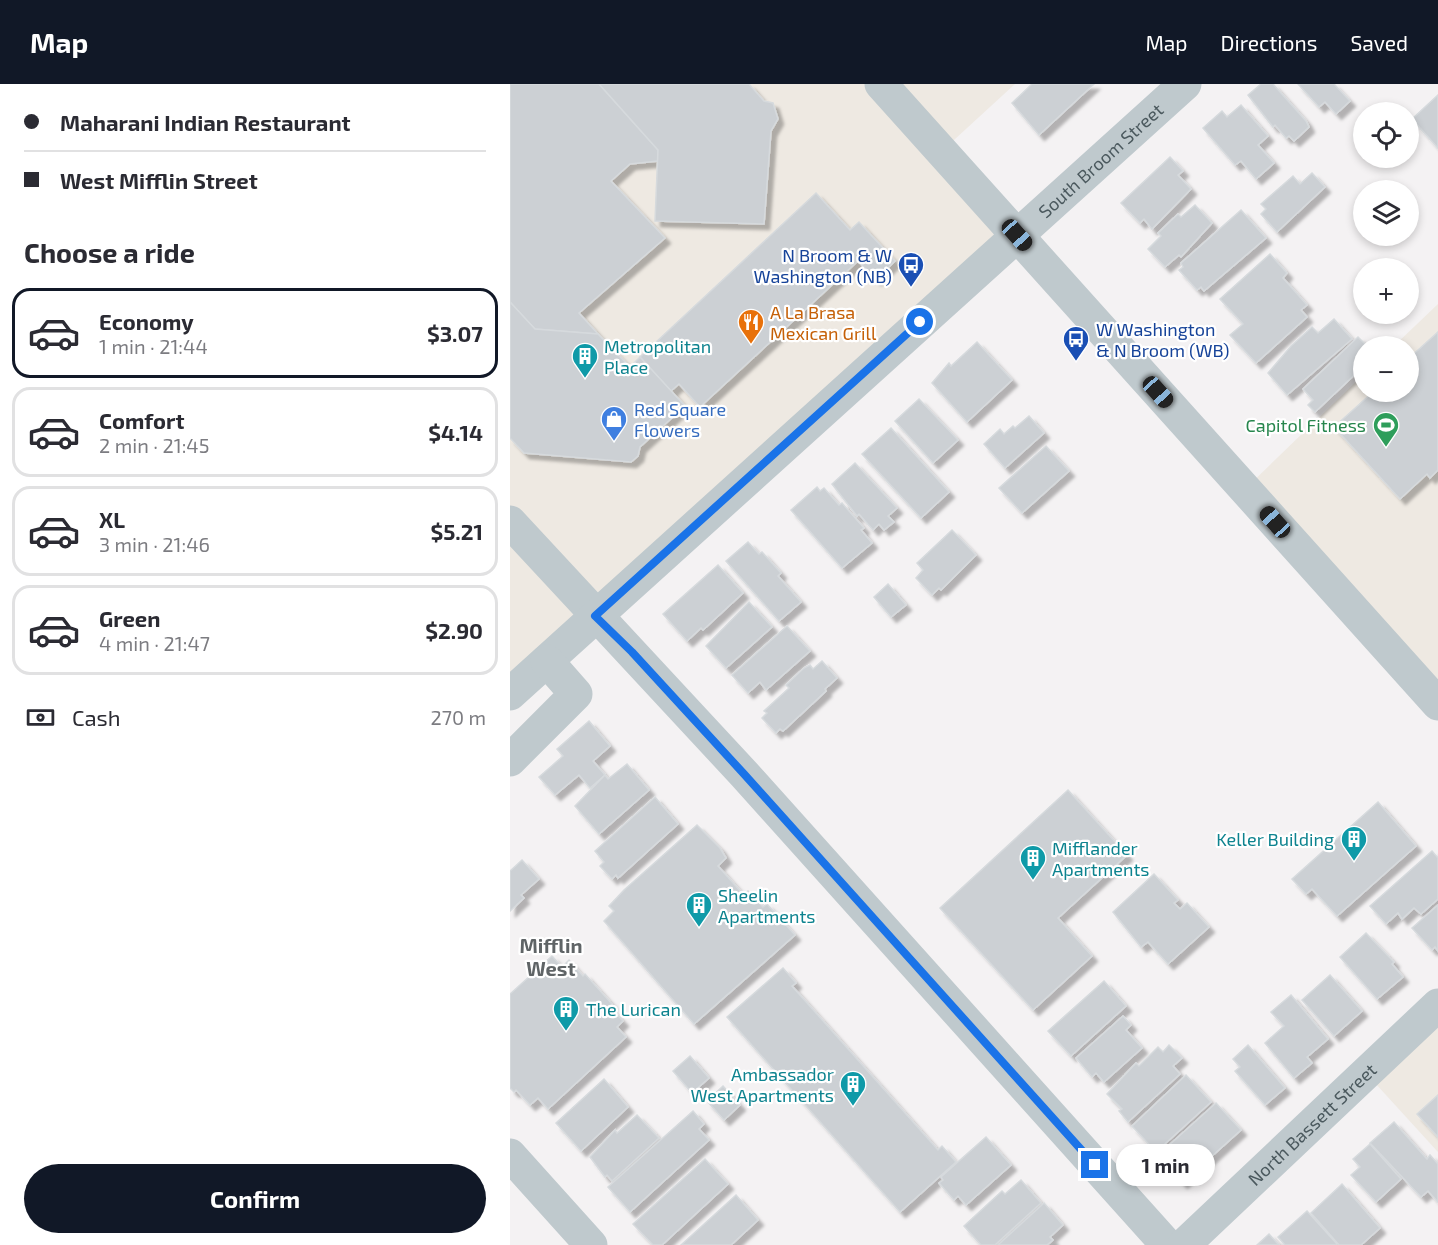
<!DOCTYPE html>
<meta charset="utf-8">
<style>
:root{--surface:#fff;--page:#f7f7f7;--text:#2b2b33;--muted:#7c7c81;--line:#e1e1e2;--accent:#111827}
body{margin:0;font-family:"Exo 2",sans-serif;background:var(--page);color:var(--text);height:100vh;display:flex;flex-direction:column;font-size:22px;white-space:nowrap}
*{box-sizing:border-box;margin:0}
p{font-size:20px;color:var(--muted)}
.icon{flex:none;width:33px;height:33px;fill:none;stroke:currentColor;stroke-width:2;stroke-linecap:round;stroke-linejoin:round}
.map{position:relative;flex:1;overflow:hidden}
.drawer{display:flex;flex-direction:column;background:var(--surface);width:510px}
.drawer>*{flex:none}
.banner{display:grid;align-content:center;height:132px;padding:0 24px;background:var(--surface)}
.fabs{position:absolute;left:843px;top:18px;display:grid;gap:12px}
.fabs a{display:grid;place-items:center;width:66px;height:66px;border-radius:50%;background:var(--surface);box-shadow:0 3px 9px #0003;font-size:30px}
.end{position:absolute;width:27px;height:27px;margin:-14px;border:8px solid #1a73e8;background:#fff;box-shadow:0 0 0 3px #fff}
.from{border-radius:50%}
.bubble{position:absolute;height:42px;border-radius:21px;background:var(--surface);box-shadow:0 3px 9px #0003;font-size:20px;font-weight:700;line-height:42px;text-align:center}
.car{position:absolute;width:18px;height:36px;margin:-18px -9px;border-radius:8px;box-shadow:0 0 4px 2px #0007;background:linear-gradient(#222 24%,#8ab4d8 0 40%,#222 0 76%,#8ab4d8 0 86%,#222 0)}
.banner b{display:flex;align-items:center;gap:21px;height:57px;font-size:22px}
.banner b+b{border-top:2px solid var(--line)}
.banner i{width:15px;height:15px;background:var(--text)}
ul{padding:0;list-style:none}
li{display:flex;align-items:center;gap:18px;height:90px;margin:0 12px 9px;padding:0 12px;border:3px solid var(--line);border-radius:18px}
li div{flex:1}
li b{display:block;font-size:22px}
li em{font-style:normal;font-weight:700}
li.on{border-color:var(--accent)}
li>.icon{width:54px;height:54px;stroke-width:1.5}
h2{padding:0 24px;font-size:27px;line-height:72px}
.pay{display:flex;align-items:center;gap:15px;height:66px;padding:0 24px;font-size:22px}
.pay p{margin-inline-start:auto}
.button{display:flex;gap:12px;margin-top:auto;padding:12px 24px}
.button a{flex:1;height:69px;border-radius:36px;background:var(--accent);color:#fff;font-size:24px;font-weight:700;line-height:69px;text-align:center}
header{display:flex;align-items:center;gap:36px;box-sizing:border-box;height:84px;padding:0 30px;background:var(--accent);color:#fff}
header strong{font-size:28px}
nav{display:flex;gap:33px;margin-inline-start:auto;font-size:21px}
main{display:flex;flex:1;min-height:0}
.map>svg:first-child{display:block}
.commercial{fill:#eee9e2}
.building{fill:#ccd0d4;stroke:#d6dadd;stroke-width:1.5;filter:url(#shadow)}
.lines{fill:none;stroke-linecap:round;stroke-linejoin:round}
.minor{stroke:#bfc9cd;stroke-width:33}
.route{stroke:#1a73e8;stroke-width:8}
.labels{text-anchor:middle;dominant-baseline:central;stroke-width:4.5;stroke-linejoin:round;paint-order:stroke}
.street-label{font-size:18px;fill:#4b595e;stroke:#fff}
.transit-label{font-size:18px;fill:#164399;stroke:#fff;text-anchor:end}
.food-label{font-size:18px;fill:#c56008;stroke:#fff;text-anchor:start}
.culture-label{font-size:18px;fill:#0d838f;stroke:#fff;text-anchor:start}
.shop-label{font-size:18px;fill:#366cbe;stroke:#fff;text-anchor:start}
.leisure-label{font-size:18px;fill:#27864d;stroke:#fff;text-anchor:end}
.neighbourhood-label{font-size:20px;font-weight:bold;fill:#5f6466;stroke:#fff}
</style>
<header>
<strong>Map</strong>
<nav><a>Map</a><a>Directions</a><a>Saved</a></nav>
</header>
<main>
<section class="drawer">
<div class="banner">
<b><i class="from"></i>Maharani Indian Restaurant</b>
<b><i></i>West Mifflin Street</b>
</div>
<h2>Choose a ride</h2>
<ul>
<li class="on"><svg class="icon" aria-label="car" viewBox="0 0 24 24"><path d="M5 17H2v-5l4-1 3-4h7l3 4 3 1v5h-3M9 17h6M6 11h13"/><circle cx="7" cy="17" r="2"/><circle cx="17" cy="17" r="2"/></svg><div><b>Economy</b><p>1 min · 21:44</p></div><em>$3.07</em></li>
<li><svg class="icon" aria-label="car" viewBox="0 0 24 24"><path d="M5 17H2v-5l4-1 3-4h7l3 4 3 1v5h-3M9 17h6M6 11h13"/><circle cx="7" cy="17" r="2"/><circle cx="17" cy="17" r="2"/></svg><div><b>Comfort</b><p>2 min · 21:45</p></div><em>$4.14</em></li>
<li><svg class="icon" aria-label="car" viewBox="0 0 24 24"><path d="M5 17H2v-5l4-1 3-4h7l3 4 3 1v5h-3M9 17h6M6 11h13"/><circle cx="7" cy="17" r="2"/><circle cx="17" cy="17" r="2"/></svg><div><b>XL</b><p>3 min · 21:46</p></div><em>$5.21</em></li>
<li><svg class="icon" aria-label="car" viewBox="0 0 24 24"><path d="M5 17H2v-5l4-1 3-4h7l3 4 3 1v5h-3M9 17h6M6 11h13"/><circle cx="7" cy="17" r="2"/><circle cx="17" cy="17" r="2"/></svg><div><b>Green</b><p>4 min · 21:47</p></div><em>$2.90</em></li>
</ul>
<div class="pay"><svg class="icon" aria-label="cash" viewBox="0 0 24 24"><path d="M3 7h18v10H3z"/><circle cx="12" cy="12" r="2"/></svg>Cash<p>270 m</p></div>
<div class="button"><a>Confirm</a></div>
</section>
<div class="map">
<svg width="928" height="1161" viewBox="0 0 928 1161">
<defs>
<filter id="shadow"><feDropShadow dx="5.5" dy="5.5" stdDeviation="1.5" flood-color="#0004"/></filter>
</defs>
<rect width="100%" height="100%" fill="#f4f2f3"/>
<g class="commercial">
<polygon points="0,0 505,0 432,67 507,151 0,610"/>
<polygon points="928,220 928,620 735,405 853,291 854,308 898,308 898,262 884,262"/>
<polygon points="928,921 928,1068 855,988"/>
</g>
<g class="building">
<polygon points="0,0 89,0 148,66 148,77 120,80 101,97 155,154 69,229 88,250 25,245 0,218"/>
<polygon points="89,0 239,0 254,17 263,19 268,35 261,47 254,140 145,137 148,66"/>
<polygon points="522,0 584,0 529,51 502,19"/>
<polygon points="751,0 763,0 796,37 799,43 784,57 779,52 776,54 765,41 763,43 738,11"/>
<polygon points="788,0 824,0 840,17 826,30 815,18 809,23"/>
<polygon points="928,11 928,64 902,35"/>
<polygon points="731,21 758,52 748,61 764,79 746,95 731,77 725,81 693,44 712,27 717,33"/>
<polygon points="660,73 673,87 668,91 681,105 642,145 634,135 630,139 611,119"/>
<polygon points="802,89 815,103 767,148 751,130 756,125 751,120 783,92 790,100"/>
<polygon points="306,109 340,146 349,138 385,177 366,196 348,177 190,323 169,300 161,307 130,273"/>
<polygon points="685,121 702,139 671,173 669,171 655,183 638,165 651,152 648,149 668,130 671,133"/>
<polygon points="731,126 756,154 694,207 691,203 687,206 669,186 673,183 671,179"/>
<polygon points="760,170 777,189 773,194 797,221 791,226 797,233 746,279 720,251 733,240 710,215"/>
<polygon points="0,218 25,245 88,250 120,283 130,273 175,322 130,363 128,372 121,378 14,369 0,354"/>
<polygon points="824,235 842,255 777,311 758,289 781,262 802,243 808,249"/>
<polygon points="928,248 928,386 920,394 917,390 890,415 824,343 863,308 898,308 898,275"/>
<polygon points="848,253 857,262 854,262 854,282 805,328 798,321 803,316 793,305"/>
<polygon points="467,258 502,296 457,338 422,299 439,279 441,282"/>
<polygon points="409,315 448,356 423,379 385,337"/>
<polygon points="519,332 534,349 495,384 474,360 490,345 494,350 503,342 505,344"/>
<polygon points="381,344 439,408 411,434 352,370"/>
<polygon points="536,362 559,387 512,429 489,404"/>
<polygon points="345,379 387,424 378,432 384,438 374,446 369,440 363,446 349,430 347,432 322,400"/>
<polygon points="307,403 310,407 314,404 329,421 332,419 354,444 351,446 362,459 332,484 281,426"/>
<polygon points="442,446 466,471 431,506 429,504 422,511 406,494 413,486 407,479"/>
<polygon points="238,458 249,470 252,468 271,489 268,492 291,518 269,537 216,477"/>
<polygon points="208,481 233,509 193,546 191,544 177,557 153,530"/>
<polygon points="378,500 396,521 381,533 364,513"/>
<polygon points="239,518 262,543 216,584 196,562"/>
<polygon points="277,542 300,567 256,606 250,598 238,609 222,591"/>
<polygon points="312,577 327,594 315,605 316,607 273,647 270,645 266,649 252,634 257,629 254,627 279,604 276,601 294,584 300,581 303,585"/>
<polygon points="79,637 100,662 83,677 95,691 80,704 69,691 45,711 29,693 53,672 47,665"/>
<polygon points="117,680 139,706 89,750 65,722 95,691 98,695"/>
<polygon points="558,706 617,771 548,834 582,872 523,926 430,824"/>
<polygon points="145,713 168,740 108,794 106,791 102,795 90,782 94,778 85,767"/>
<polygon points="868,718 906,762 827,832 802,805 796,810 782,795"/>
<polygon points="187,741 210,764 216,774 208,782 233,810 238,807 253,823 257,820 285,851 184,940 94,837 104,827 99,822 114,806"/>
<polygon points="922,767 928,774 928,815 911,830 904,824 892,835 888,829 876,840 860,822"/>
<polygon points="12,776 29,795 11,811 14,814 0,827 0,787"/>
<polygon points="644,790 668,816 664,819 670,825 677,819 699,843 658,880 638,858 631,863 603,828"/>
<polygon points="928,821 928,867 925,863 922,866 902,844"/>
<polygon points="856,849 884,878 882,880 893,893 867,915 830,873"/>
<polygon points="42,872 52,883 59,876 73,892 75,890 102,920 99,922 113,937 107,943 116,953 38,1025 28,1014 20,1021 6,1006 4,1008 0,1004 0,910"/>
<polygon points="273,884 286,899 282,902 428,1066 432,1062 446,1078 390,1128 217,933"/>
<polygon points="820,891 852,927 824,952 792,916"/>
<polygon points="594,897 616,922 561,972 538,947"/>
<polygon points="781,911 818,955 797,973 802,979 784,994 755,959 774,942 761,928"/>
<polygon points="613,932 621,941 616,946 632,964 594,998 586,989 582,993 566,974"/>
<polygon points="659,961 672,974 663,982 670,990 618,1038 609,1027 612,1025 597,1010 626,979 629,982 648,963 653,968"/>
<polygon points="738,961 775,1004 755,1021 725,987 730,983 723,975"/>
<polygon points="180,972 199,994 182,1009 163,987"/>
<polygon points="676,991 701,1018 646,1068 622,1042"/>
<polygon points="94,995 118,1023 71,1067 46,1039"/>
<polygon points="213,1002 230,1021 214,1036 197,1017"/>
<polygon points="928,1011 928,1053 907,1030"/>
<polygon points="706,1019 731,1046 672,1099 647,1072"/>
<polygon points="183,1027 194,1040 189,1045 199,1056 120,1128 98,1103"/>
<polygon points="127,1031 149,1054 102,1097 97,1091 95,1093 80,1073 105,1046 107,1049"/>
<polygon points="884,1038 917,1075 920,1071 928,1080 928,1118 918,1107 911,1113 860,1059"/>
<polygon points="476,1053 501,1081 456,1121 448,1112 444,1116 429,1099 433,1096 431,1093"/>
<polygon points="860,1060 891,1095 866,1118 841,1091 850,1083 843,1075"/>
<polygon points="195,1075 218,1100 152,1161 143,1161 123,1140"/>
<polygon points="511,1096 531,1119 485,1161 471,1161 454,1142 492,1107 495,1110"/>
<polygon points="832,1100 870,1144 851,1161 829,1161 801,1129"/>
<polygon points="226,1111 248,1136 221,1161 171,1161"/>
<polygon points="534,1119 553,1141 540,1153 543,1156 537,1161 488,1161"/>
<polygon points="797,1127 827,1160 826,1161 775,1161 768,1153"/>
<polygon points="759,1150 769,1161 747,1161"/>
</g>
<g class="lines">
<g class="minor">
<polyline points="371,0 928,620"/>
<polyline points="0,438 234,690 657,1161"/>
<path id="s1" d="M0 610 675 0"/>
<polyline points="0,676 66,610 37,577"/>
<polyline points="0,1071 81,1161"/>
<path id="s2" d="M674 1161 928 921"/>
</g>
</g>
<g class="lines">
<polyline class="route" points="410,238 85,532 122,568 234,690 585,1081"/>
</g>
<defs>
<g id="bus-pin" transform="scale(1.35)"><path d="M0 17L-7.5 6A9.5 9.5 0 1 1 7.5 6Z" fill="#1a4fb4" stroke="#fff"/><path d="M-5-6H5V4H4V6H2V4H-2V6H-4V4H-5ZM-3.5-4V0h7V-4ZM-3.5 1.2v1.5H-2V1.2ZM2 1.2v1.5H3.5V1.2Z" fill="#fff"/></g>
<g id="restaurant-pin" transform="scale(1.35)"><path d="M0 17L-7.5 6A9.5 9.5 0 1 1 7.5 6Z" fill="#e8710a" stroke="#fff"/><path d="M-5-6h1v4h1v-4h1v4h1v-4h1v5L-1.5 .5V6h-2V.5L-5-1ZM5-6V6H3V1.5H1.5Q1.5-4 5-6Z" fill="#fff"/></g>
<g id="building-pin" transform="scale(1.35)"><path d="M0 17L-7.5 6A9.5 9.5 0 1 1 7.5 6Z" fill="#0f9aa8" stroke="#fff"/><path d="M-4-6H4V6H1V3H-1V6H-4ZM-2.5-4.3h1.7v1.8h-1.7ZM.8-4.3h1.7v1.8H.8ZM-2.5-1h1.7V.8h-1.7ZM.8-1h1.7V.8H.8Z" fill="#fff"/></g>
<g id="shop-pin" transform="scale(1.35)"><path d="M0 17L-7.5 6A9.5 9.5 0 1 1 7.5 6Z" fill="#3f7fe0" stroke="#fff"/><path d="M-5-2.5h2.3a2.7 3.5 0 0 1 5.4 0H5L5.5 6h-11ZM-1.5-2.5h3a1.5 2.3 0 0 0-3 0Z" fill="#fff"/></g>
<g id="stadium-pin" transform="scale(1.35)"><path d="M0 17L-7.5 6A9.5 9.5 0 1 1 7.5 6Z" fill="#2e9e5b" stroke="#fff"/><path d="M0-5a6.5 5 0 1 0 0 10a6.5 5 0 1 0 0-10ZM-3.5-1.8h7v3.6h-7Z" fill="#fff"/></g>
</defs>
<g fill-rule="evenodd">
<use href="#bus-pin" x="401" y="181"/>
<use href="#restaurant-pin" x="241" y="238"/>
<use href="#bus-pin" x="566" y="255"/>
<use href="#building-pin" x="75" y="272"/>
<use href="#shop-pin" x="104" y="335"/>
<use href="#stadium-pin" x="876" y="341"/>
<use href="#building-pin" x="844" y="755"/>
<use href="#building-pin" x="523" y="774"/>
<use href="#building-pin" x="189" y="821"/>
<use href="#building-pin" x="56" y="925"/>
<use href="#building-pin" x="343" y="1000"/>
</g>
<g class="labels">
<g class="street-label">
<text stroke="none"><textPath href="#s1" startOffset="796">South Broom Street</textPath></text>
<text stroke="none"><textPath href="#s2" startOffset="176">North Bassett Street</textPath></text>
</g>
<g class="transit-label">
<text x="382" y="171">N Broom &amp; W<tspan x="382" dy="21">Washington (NB)</tspan></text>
<text x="586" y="245" text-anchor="start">W Washington<tspan x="586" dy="21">&amp; N Broom (WB)</tspan></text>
</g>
<g class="food-label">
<text x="260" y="228">A La Brasa<tspan x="260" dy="21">Mexican Grill</tspan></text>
</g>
<g class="culture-label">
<text x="94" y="262">Metropolitan<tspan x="94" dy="21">Place</tspan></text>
<text x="824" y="755" text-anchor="end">Keller Building</text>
<text x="542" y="764">Mifflander<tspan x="542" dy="21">Apartments</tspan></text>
<text x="208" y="811">Sheelin<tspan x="208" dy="21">Apartments</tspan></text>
<text x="76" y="925">The Lurican</text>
<text x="324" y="990" text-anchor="end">Ambassador<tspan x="324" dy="21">West Apartments</tspan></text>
</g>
<g class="shop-label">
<text x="124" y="325">Red Square<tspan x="124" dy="21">Flowers</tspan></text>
</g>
<g class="leisure-label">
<text x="856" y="341">Capitol Fitness</text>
</g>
<g class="neighbourhood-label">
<text x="41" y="861">Mifflin<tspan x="41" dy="23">West</tspan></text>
</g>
</g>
</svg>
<div class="fabs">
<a><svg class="icon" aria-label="locate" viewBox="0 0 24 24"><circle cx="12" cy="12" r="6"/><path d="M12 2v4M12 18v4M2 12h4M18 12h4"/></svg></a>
<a><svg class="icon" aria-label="layers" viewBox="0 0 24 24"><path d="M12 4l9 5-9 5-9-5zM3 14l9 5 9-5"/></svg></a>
<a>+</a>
<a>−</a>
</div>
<i class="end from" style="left:410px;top:238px"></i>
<i class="end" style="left:585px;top:1081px"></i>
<div class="bubble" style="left:606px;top:1060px;width:99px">1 min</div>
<i class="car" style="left:507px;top:151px;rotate:138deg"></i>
<i class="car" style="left:648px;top:308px;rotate:138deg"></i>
<i class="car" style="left:765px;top:438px;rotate:318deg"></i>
</div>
</main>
